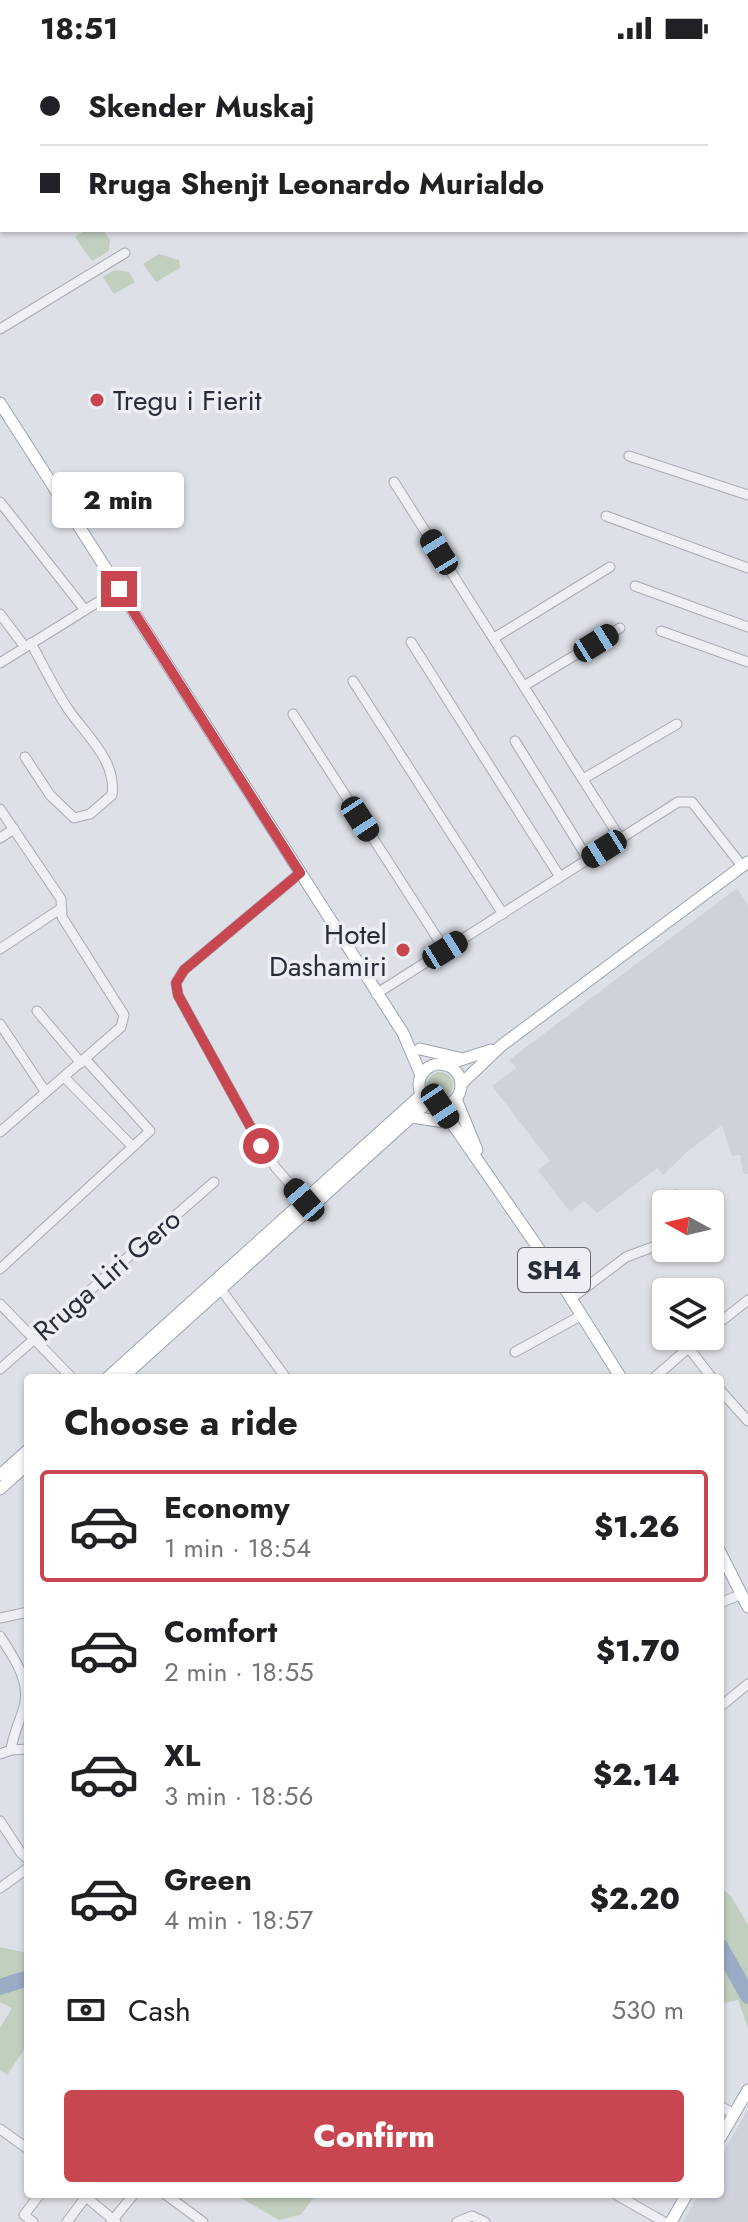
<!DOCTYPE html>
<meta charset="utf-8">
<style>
:root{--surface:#fff;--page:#f2f2f2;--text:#202124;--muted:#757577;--line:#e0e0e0;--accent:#c74650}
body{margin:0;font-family:Jost,sans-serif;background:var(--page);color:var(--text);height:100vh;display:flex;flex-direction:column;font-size:30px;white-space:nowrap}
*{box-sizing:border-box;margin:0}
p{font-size:26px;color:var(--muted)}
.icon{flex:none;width:44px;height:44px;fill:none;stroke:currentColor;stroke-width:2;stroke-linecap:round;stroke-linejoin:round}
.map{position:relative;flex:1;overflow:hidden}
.details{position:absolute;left:24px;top:1318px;width:700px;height:824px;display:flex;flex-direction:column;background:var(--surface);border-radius:8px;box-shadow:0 2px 6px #0004}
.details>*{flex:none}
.banner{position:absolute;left:0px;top:0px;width:748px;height:176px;box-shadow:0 2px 6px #0004;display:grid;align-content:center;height:176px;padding:0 40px;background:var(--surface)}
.needle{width:52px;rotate:278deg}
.controls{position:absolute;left:652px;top:1134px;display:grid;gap:16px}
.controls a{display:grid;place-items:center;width:72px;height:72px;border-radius:8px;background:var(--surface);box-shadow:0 2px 6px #0004;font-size:40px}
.end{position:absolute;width:36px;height:36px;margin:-18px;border:10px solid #c74650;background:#fff;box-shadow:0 0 0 4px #fff}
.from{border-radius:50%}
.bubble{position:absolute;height:56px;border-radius:8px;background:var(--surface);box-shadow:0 2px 6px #0004;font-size:26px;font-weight:800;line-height:56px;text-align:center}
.car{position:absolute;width:24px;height:48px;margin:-24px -12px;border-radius:10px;box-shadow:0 0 6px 2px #0007;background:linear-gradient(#222 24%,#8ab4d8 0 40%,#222 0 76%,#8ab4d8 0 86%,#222 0)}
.banner b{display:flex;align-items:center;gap:28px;height:76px;font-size:30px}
.banner b+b{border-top:2px solid var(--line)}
.banner i{width:20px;height:20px;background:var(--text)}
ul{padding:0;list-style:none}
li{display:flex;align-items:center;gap:24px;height:112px;margin:0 16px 12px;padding:0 24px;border:4px solid transparent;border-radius:8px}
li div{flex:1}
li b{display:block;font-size:30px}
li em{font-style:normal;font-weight:800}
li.active{border-color:var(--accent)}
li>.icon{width:72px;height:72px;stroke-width:1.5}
h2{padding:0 40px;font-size:36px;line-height:96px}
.pay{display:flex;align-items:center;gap:20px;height:88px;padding:0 40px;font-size:30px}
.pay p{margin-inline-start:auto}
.cta{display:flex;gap:16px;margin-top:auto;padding:16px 40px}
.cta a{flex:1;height:92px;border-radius:8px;background:var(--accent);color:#fff;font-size:32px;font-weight:800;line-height:92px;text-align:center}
.status{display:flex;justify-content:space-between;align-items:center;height:56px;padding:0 40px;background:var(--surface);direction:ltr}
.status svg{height:22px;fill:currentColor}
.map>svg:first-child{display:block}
.built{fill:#cfd2db}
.green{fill:#c1cfbe}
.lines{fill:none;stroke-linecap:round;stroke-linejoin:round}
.river{stroke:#99abc5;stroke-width:16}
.minor-casing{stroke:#a6aab3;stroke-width:11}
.major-casing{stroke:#9ca3b1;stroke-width:13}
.minor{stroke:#eff0f4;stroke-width:9}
.major{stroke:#fff;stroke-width:11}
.route{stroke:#c74650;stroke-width:10}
.poi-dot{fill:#c74650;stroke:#eceef4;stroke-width:3}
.labels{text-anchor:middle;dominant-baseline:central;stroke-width:7;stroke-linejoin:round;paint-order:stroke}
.shield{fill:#eceef4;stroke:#626772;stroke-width:2}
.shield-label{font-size:26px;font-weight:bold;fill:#272d3b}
.poi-label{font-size:28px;fill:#272d3b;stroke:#eceef4;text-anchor:start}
.street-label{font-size:28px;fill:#272d3b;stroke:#eceef4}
</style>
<div class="status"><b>18:51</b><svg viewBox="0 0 49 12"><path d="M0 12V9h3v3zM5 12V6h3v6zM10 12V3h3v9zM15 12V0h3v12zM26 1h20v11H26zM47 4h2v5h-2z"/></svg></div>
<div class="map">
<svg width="748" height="2166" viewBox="0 0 748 2166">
<rect width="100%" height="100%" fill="#dde0e6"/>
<g class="built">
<polygon points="737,832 748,849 748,1118 743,1117 740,1099 732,1100 722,1069 687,1096 663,1119 657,1112 597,1157 584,1145 570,1156 538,1114 550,1105 492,1030 516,1012 509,1004"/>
<polygon points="748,2053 748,2166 683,2166 699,2138 720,2138 720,2102"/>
</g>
<g class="green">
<polygon points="85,174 103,174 110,184 109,195 92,205 75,181"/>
<polygon points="159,198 179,204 180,212 156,226 143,208"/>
<polygon points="114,214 129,216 135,226 114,238 103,221"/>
<circle cx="440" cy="1029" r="13"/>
<polygon points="720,1831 731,1840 748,1869 748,1972 738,1944 720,1948"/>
<polygon points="0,1891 22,1896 28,1895 28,1988 7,2019 0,2014 0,1972 12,1952 0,1946"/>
<polygon points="234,2138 317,2138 300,2159 279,2164"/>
</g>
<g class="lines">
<g class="river">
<polyline points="720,1890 748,1940"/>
<polyline points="0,1931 28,1922"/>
</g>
<g class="minor-casing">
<g id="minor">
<polyline points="436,0 441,2"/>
<polyline points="511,2 512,0"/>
<polyline points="746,105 748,106"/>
<polyline points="0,273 125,197"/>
<polyline points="629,400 748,439"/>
<polyline points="394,426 620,782"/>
<polyline points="0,446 85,554"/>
<polyline points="606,460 748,512"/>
<polyline points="635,530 748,571"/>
<polyline points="0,558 25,591"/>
<polyline points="661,575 748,606"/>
<polyline points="494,582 610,511"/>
<polyline points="411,586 560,821"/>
<polyline points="0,607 119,533"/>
<polyline points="353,625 503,858"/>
<polyline points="524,630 620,572"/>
<polyline points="293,658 445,894"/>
<polyline points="515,685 588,803"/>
<path d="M25 701 50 739 74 762 90 758 112 739C117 705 86 679 68 653 54 632 43 609 31 587"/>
<polyline points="583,723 677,668"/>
<polyline points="0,753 61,843 62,861 124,959 121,971 0,1076"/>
<polyline points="0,782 14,773"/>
<polyline points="300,817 184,914 176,927 178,939 261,1090 276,1112 304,1144"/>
<polyline points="0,893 60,853"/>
<polyline points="376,938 678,746 692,746 742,810"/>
<polyline points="37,955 81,1007"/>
<polyline points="0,968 45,1035"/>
<polyline points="64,1021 132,1090"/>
<polyline points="676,1139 680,1148"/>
<polyline points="0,1213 150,1075 86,1004"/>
<polyline points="217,1228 286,1322"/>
<polyline points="572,1242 626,1201 666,1186"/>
<polyline points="0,1248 72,1322"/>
<polyline points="710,1274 748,1244"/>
<polyline points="688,1291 712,1322"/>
<polyline points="515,1296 582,1259"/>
<polyline points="0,1313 214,1126"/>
<polyline points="654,1322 702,1280"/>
<polyline points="720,1334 748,1365"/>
<polyline points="720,1547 742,1538"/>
<polyline points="0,1562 28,1556"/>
<path d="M0 1580C13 1601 31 1624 24 1651 20 1665 13 1678 11 1694"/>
<polyline points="720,1651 748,1628"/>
<polyline points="0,1698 11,1694 28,1693"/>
<polyline points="0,1765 21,1797 28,1803"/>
<polyline points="0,1832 28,1812"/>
<polyline points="720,2050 734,2058"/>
<polyline points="0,2073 28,2093"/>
<polyline points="165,2138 203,2166"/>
<polyline points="615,2138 664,2166"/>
<polyline points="86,2141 116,2166"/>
<polyline points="33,2166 24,2159 40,2138"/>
<polyline points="67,2166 88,2138"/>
<polyline points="111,2166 134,2138"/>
<polyline points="457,2166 472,2160 485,2166"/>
</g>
</g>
<g class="major-casing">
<g id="major">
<polyline points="0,347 403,977 421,1019"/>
<polyline points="420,993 459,1002"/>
<circle cx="440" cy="1029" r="21"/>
<polyline points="445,1009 491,994"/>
<polyline points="461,1028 502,989 748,806"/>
<polyline points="456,1043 477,1094"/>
<polyline points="440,1050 550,1209 621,1322"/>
<polyline points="411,1061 452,1067"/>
<polyline points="107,1322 421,1039"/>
<polyline points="122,1322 428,1046"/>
<polyline points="0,1419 28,1394"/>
<polyline points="0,1433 28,1408"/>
<polyline points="720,1496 748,1551"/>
<polyline points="720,2082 748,2034"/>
<polyline points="671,2166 687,2138"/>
</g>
</g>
<use href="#minor" class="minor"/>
<use href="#major" class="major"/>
</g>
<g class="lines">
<polyline class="route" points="119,533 300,817 184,914 176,927 178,939 261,1090"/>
</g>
<g class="poi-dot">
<circle cx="97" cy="344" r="8"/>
<circle cx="403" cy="894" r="8"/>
</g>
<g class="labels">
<rect class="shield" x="518" y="1192" width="72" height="44" rx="6"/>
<g class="shield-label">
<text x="554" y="1214">SH4</text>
</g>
<g class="poi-label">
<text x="113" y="344">Tregu i Fierit</text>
<text x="387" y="878" text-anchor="end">Hotel<tspan x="387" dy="32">Dashamiri</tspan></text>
</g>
<g class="street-label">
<text transform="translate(107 1219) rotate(-41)">Rruga Liri Gero</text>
</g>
</g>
</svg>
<div class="controls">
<a><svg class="needle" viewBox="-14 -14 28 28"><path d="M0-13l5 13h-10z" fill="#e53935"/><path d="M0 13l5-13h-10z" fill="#757577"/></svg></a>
<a><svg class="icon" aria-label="layers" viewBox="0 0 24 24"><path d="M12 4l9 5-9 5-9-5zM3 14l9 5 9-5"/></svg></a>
</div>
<i class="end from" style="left:261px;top:1090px"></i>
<i class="end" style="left:119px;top:533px"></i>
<div class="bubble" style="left:52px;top:416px;width:132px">2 min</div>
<i class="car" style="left:439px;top:496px;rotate:328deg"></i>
<i class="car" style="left:596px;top:587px;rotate:58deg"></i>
<i class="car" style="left:360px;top:763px;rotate:147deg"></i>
<i class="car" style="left:604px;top:793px;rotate:238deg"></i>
<i class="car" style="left:445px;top:894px;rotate:58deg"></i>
<i class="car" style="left:440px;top:1050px;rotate:146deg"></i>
<i class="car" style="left:304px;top:1144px;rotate:319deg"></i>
<div class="banner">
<b><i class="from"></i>Skender Muskaj</b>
<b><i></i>Rruga Shenjt Leonardo Murialdo</b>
</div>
<section class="details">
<h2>Choose a ride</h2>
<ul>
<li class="active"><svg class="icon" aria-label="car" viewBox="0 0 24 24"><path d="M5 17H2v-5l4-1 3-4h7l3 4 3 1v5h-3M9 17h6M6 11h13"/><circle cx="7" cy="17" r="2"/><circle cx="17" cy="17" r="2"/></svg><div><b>Economy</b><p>1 min · 18:54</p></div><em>$1.26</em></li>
<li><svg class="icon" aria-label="car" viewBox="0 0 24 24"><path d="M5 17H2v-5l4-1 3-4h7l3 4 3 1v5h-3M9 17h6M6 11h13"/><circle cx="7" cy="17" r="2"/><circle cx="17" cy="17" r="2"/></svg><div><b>Comfort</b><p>2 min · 18:55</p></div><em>$1.70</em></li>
<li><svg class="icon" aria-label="car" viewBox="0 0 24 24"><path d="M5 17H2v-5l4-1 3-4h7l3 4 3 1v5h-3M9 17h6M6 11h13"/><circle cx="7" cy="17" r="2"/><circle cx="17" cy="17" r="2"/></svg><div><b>XL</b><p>3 min · 18:56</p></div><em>$2.14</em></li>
<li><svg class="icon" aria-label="car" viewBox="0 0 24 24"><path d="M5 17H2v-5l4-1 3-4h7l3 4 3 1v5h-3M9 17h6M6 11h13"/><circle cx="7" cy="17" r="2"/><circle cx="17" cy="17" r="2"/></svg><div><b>Green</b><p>4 min · 18:57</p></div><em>$2.20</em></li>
</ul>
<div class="pay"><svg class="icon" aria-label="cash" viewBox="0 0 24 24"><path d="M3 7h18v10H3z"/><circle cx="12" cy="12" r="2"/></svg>Cash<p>530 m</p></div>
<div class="cta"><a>Confirm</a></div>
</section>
</div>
